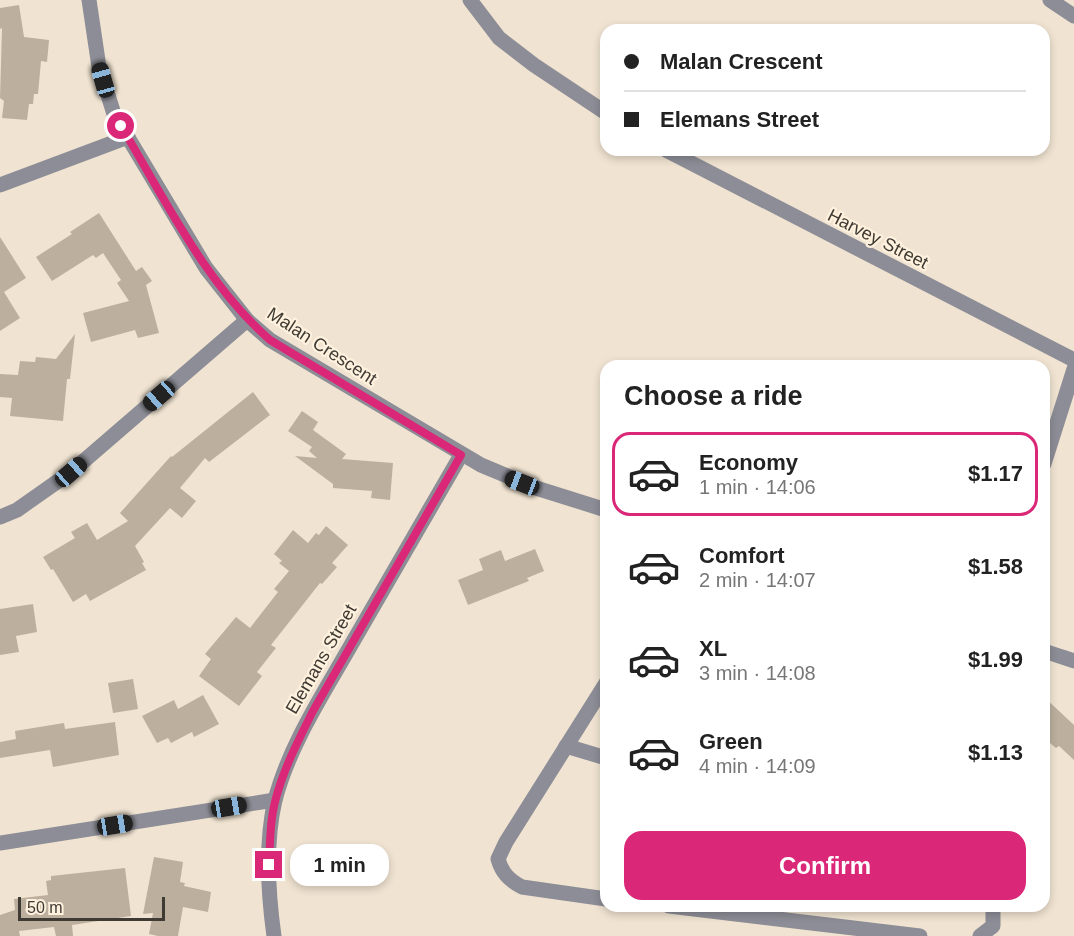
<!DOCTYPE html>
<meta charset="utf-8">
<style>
:root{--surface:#fff;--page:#f6f6f6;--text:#222;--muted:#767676;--line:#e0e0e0;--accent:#db2777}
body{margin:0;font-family:Arial,sans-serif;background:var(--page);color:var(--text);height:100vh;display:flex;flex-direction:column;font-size:22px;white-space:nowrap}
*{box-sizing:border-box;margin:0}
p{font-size:20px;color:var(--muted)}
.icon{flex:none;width:33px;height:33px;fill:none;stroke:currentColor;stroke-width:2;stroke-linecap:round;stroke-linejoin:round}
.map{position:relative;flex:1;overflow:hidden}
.drawer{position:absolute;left:600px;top:360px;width:450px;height:552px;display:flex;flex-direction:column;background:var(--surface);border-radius:18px;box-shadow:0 3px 9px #0003}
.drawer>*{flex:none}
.top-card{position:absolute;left:600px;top:24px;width:450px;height:132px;border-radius:18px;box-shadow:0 3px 9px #0003;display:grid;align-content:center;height:132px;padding:0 24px;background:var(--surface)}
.scale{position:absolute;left:18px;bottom:15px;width:147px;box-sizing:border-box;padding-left:6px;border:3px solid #3f3a33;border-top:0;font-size:16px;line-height:21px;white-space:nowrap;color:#3f3a33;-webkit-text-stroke:4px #fef1de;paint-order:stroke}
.end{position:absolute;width:27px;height:27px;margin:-14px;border:8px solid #db2777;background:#fff;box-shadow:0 0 0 3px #fff}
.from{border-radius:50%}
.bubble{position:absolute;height:42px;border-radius:18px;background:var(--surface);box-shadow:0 3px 9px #0003;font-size:20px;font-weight:800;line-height:42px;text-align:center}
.car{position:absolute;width:18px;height:36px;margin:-18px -9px;border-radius:8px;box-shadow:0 0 4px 2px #0007;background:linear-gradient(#222 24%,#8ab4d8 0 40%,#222 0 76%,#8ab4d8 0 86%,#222 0)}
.top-card b{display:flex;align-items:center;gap:21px;height:57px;font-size:22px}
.top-card b+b{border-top:2px solid var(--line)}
.top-card i{width:15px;height:15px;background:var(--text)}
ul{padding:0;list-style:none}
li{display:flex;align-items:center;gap:18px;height:84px;margin:0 12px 9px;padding:0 12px;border:3px solid transparent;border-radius:18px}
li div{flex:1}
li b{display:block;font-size:22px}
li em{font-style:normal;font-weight:800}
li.current{border-color:var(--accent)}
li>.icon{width:54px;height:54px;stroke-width:1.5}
h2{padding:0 24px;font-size:27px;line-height:72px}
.primary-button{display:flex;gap:12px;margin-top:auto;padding:12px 24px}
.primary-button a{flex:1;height:69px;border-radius:18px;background:var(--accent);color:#fff;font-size:24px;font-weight:800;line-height:69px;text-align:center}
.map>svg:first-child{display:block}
.building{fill:#bcaf9e}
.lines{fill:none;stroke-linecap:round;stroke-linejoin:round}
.minor{stroke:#8c8d96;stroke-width:15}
.route{stroke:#db2777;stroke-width:8}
.labels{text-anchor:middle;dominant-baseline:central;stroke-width:4.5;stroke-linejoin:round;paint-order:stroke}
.street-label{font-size:18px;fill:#3f3a33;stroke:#fef1de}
</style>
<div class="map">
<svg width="1074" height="936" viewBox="0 0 1074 936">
<rect width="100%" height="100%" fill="#f0e3d1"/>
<g class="building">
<polygon points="19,5 24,37 49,40 47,62 41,61 38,94 34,94 33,104 29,104 27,120 2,118 4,101 0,98 2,28 0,29 0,8"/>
<polygon points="99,213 136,271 142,267 152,281 146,285 159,333 138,338 135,330 91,342 83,313 129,301 117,283 121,280 103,253 96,258 93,255 52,281 36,257 72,234 70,232"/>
<polygon points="0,237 26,278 4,292 20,318 0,331"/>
<polygon points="75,334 70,379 67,379 63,421 10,416 12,398 0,397 0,374 18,375 20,361 35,362 36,357 56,359"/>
<polygon points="253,392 270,415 209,462 205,458 180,488 196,501 182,518 170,508 135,546 144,562 142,563 146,570 90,601 86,594 73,602 53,569 51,570 43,557 75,538 71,532 87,523 97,540 128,521 120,513 171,456 172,457"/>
<polygon points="302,411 318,422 313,430 346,454 342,459 393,463 390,500 371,498 372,491 333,488 333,484 295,456 317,458 309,451 312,447 288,431"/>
<polygon points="326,526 348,545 332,563 337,567 322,584 320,583 271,645 276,648 257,672 262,676 239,706 199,676 211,659 205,654 236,617 250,628 278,592 274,589 289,571 279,563 282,561 274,554 293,530 308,543 316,533 319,535"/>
<polygon points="535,549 544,571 527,578 529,581 468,605 458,580 483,570 479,559 501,550 505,561"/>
<polygon points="33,604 37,632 16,636 19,652 0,655 0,609"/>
<polygon points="133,679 138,709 113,713 108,683"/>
<polygon points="203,695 219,724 194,737 192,732 171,743 168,738 157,743 142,716 174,700 178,709"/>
<polygon points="1044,697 1074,725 1074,760 1059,746 1056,748 1044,738"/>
<polygon points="115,722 119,755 53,767 50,750 0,758 0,742 16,739 15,731 64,723 65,729"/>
<polygon points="154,857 183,862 180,882 185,883 184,886 211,892 208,912 183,907 178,936 158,936 149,934 153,913 143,914"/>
<polygon points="125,868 131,916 72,925 73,936 56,936 54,927 19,931 20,936 0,936 0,915 15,910 14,899 48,895 46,881 51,880 51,876"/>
</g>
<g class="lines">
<g class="minor">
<polyline points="89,0 99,67 114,114 206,268 247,320 270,340 481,465 536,488 606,510"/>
<polyline points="470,0 499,38 534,65 606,113"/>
<polyline points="1050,0 1074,16"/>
<polyline points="666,150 1074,360"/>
<polyline points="0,185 128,137"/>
<polyline points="1044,464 1074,369"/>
<polyline points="0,517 17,510 71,472 247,320"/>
<polyline points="1044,651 1074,661"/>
<path d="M606 683 506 842 498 859C502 873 509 880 522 887L606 899"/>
<polyline points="566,746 606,758"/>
<polyline points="0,843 275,800"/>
<polyline points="669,906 920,936"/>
<path d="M274 936C268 893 265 843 275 800 289 747 320 699 347 652 385 587 423 521 461 455"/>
<polyline points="980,936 993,926 993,906"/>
</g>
</g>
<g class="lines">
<path class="route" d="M121 126C165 199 205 283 270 340L461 455 313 711C299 739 284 768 276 798 270 819 270 843 269 865"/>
</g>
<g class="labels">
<g class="street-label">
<text transform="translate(878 239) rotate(27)">Harvey Street</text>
<text transform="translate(322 346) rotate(33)">Malan Crescent</text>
<text transform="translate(321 659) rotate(-60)">Elemans Street</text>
</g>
</g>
</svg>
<div class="scale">50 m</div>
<i class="end from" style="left:121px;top:126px"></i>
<i class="end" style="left:269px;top:865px"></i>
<div class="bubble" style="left:290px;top:844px;width:99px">1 min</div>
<i class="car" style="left:103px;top:80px;rotate:344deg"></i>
<i class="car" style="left:159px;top:396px;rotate:229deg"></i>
<i class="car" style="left:71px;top:472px;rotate:49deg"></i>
<i class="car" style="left:522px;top:483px;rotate:291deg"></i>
<i class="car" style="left:229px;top:807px;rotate:81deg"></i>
<i class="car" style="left:115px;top:825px;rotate:81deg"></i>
<div class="top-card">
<b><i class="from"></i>Malan Crescent</b>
<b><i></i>Elemans Street</b>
</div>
<section class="drawer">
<h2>Choose a ride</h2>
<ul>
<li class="current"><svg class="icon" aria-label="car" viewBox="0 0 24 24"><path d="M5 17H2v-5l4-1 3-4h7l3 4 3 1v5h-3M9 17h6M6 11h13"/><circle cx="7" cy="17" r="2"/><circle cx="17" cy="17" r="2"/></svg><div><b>Economy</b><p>1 min · 14:06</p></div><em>$1.17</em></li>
<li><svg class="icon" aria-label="car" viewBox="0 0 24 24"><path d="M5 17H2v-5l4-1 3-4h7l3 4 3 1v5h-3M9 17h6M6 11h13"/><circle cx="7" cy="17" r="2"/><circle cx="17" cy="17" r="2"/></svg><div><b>Comfort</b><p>2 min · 14:07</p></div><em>$1.58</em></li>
<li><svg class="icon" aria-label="car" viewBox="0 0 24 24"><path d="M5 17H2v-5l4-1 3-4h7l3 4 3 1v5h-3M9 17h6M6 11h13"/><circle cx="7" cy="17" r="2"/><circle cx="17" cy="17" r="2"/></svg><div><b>XL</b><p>3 min · 14:08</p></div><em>$1.99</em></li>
<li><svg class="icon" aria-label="car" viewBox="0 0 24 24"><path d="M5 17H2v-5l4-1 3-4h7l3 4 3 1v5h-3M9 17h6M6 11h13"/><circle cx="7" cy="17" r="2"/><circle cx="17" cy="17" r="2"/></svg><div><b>Green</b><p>4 min · 14:09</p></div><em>$1.13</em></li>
</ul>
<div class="primary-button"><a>Confirm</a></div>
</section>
</div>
